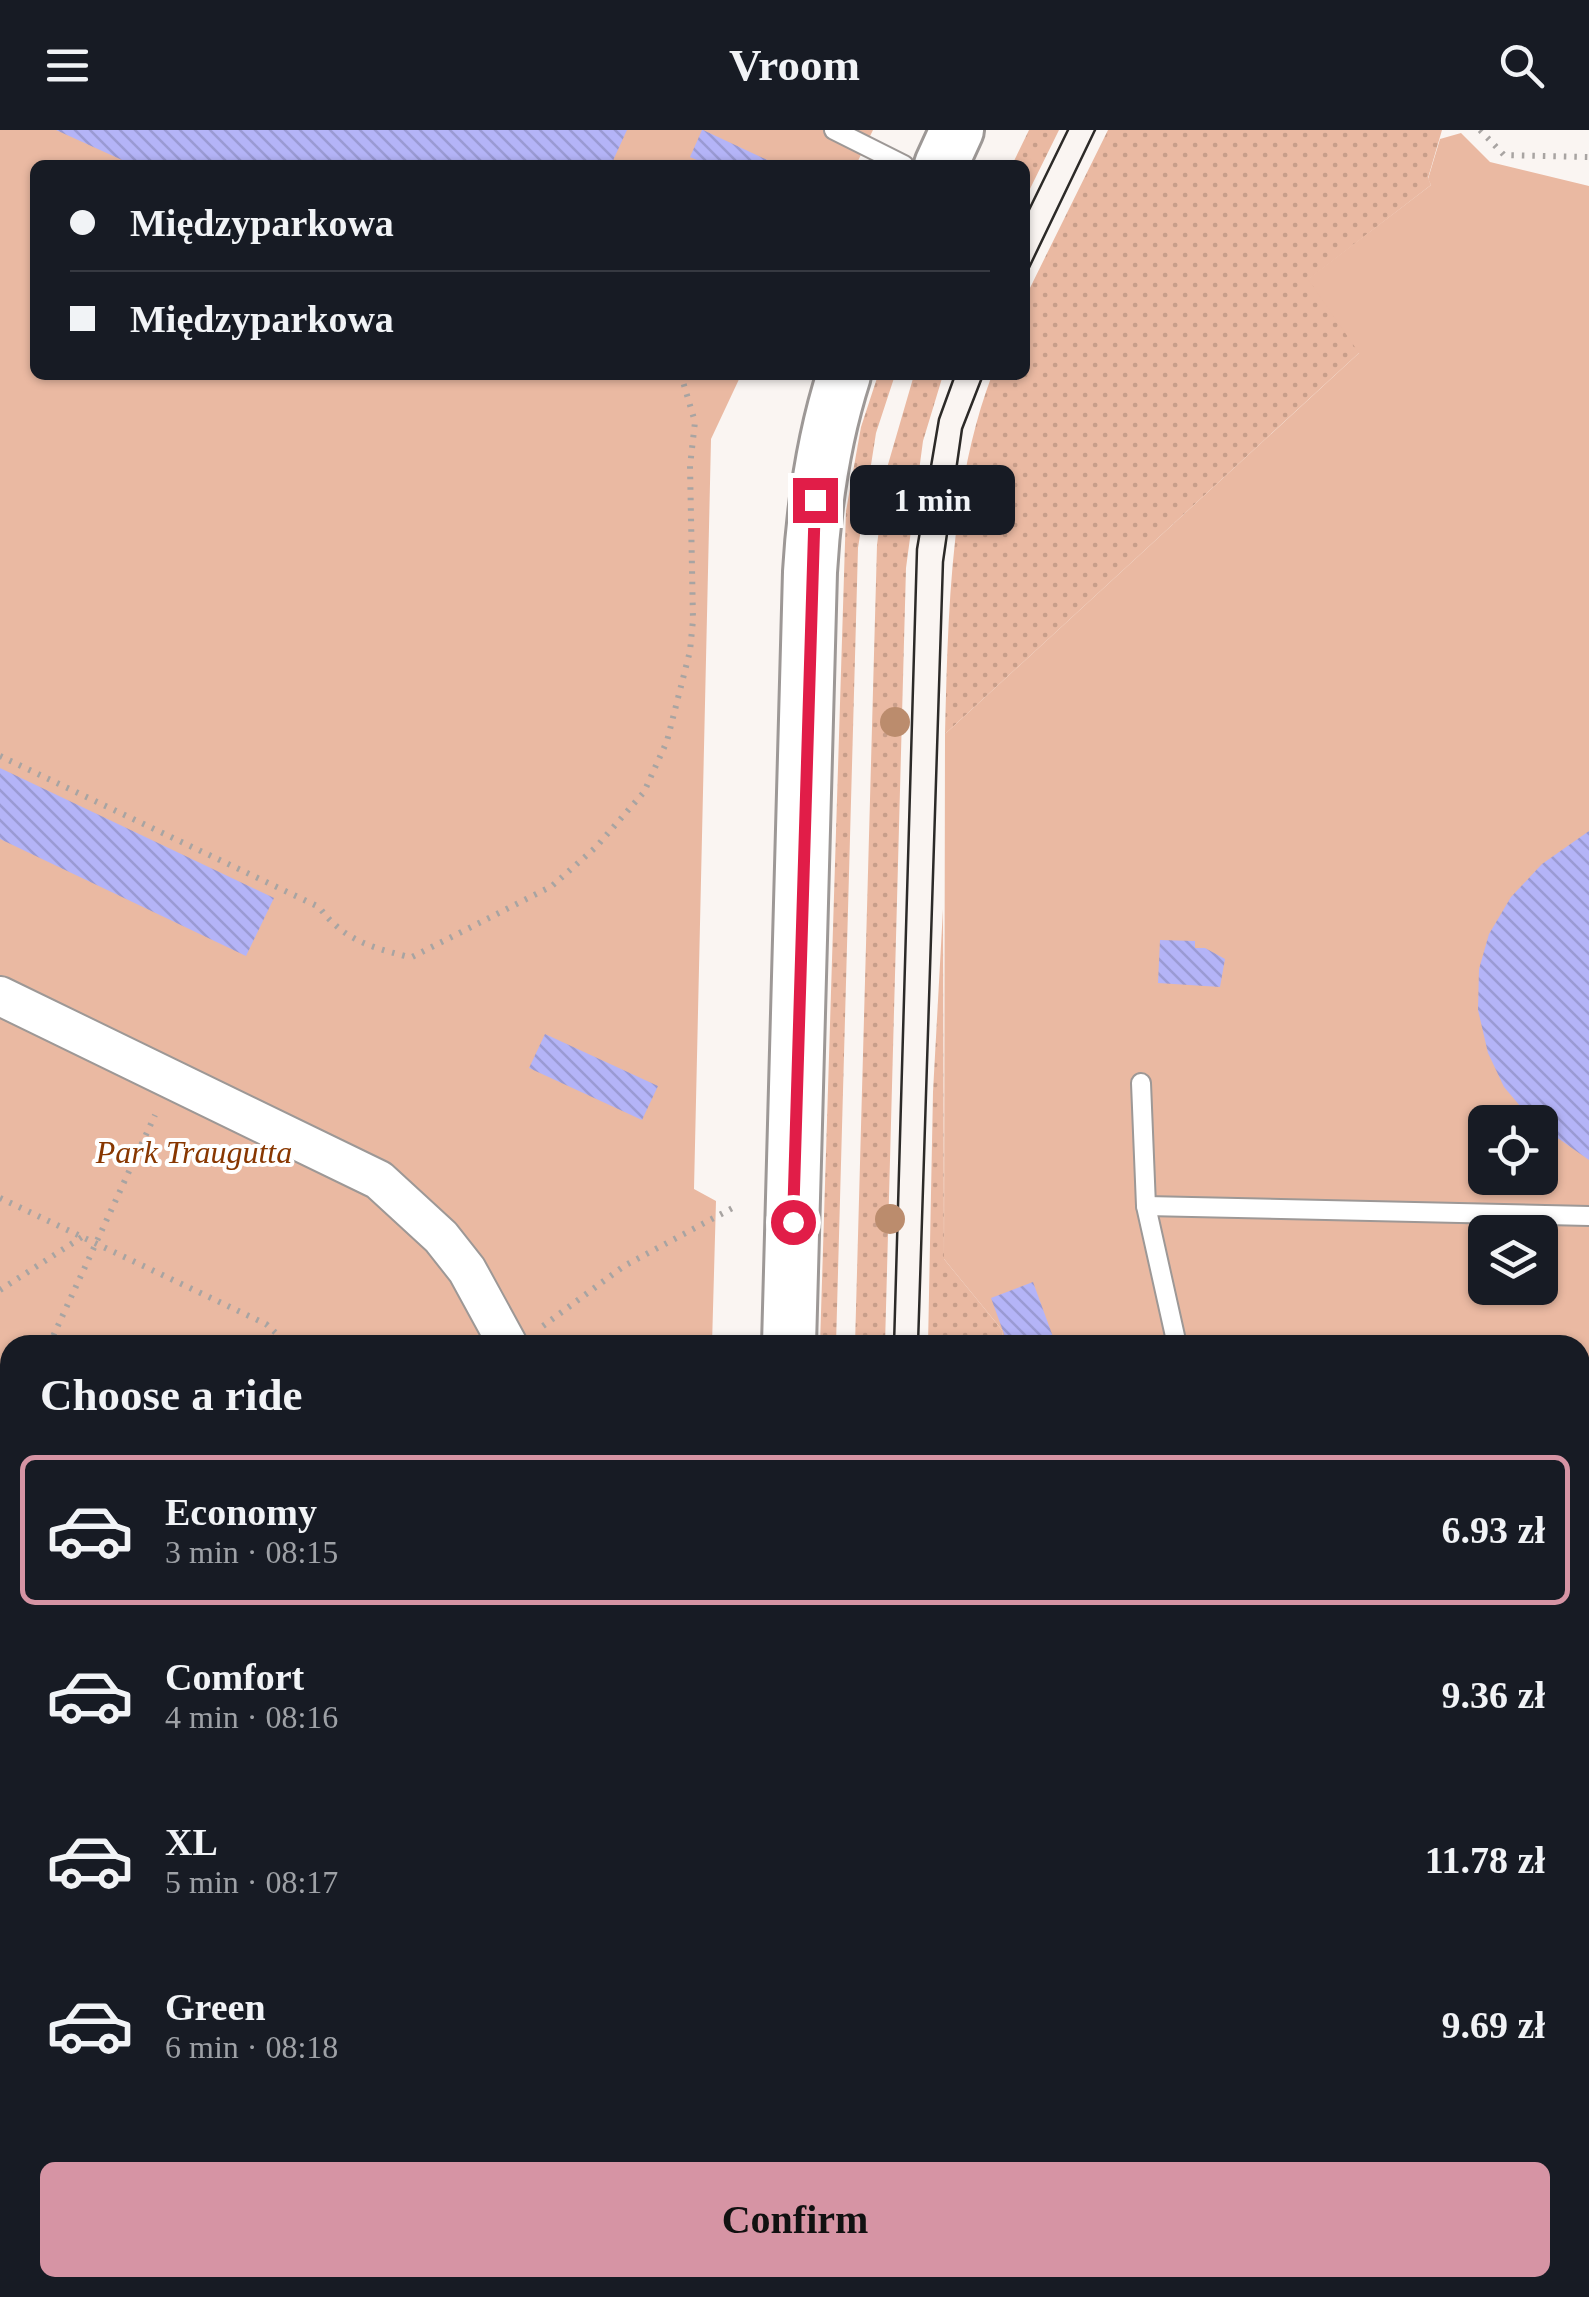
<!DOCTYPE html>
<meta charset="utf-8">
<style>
:root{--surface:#171b24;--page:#242831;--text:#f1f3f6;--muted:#9ea1a6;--line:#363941;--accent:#d694a4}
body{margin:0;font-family:"Times New Roman",serif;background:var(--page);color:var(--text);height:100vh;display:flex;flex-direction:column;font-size:38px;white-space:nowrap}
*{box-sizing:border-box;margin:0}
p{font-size:32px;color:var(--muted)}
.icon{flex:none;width:55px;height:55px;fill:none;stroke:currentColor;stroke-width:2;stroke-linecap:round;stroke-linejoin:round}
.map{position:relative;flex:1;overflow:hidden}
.details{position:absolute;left:0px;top:1205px;width:1590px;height:962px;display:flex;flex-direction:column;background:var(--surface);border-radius:30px 30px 0 0;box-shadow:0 2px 8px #0004}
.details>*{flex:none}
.top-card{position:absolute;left:30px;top:30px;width:1000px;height:220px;border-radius:15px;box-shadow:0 2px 8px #0004;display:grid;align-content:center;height:220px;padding:0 40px;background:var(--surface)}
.buttons{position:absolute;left:1468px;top:975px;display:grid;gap:20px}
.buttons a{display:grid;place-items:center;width:90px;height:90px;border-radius:15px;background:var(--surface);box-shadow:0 2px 8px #0004;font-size:50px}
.end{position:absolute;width:45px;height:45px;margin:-22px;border:12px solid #e11d48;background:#fff;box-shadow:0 0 0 5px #fff}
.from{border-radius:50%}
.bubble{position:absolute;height:70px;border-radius:15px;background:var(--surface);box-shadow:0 2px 8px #0004;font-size:32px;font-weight:700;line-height:70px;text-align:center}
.top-card b{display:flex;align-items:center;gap:35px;height:95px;font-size:38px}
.top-card b+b{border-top:2px solid var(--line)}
.top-card i{width:25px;height:25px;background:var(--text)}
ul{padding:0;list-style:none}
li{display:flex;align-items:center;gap:30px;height:150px;margin:0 20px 15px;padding:0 20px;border:5px solid transparent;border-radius:15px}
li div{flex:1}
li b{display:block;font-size:38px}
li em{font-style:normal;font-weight:700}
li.selected{border-color:var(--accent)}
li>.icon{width:90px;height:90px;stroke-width:1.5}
h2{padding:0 40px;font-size:45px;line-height:120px}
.button{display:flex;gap:20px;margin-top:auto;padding:20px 40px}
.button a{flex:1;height:115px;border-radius:15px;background:var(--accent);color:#111;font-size:40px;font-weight:700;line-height:115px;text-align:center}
header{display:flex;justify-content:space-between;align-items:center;height:130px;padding:0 40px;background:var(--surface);font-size:45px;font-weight:700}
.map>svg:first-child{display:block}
.commercial{fill:#fce8d9}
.built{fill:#f4e8e2}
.grass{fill:url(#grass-dots)}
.park{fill:#eab9a2;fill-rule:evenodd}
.building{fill:url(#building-back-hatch)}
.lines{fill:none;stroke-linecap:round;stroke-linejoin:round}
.lane-casing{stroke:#9d9896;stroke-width:22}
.street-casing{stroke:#9d9896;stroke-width:42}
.secondary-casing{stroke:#9d9896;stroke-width:58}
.path{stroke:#a8a4a2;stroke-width:6;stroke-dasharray:2.5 8;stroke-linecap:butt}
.lane{stroke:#fff;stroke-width:18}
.street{stroke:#fff;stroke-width:38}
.secondary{stroke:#fff;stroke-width:52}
.tram{stroke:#2c2a28;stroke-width:2.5}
.tree{fill:#bb8c6d}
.route{stroke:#e11d48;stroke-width:12}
.labels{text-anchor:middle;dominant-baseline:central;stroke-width:8;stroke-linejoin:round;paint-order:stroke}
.park-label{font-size:32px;font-style:italic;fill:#883701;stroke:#fff}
</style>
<header><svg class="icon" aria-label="menu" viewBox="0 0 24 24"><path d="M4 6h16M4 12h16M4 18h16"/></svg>Vroom<svg class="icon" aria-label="search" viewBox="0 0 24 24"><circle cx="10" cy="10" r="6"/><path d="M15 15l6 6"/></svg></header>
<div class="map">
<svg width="1589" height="2167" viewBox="0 0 1589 2167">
<defs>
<pattern id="grass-dots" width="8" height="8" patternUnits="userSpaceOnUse" patternTransform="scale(2.5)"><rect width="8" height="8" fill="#eab9a2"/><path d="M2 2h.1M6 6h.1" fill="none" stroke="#c89e8a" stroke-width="1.8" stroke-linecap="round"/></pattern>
<pattern id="building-back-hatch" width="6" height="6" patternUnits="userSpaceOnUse" patternTransform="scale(2.5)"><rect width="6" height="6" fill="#b4b4f7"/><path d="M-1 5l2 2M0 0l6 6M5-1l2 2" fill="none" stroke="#9a9ad3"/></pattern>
</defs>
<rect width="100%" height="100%" fill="#faf5f2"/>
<polygon class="commercial" points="1580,1556 1589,1586 1589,1844 1580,1845"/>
<polygon class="built" points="1589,2061 1589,2167 1456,2167 1470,2158 1580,2158 1580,2063"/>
<g class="grass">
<polygon points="1029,0 1059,0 1025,69 1025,35 1012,35"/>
<path d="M1108 0H1442L1428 48 1431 55 1309 149 1360 222 945 604C948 486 950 356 992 245H1025V168Z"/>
<polygon points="878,245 895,245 876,303 858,418 836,1215 820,1215 846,381 861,297"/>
<polygon points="914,245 943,245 923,311 906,438 885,1215 855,1215 877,415 887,338"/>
<polygon points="943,779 944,1129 1002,1200 1003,1215 928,1215 933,962"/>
<polygon points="1080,2158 1191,2158 1177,2167 1062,2167"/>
</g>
<g class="park">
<polygon points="0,0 873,0 856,35 35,35 35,245 741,245 711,309 694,1059 716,1071 712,1215 10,1215 10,1973 0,1973"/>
<path d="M1461 3 1490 32 1589 56V1480L1580 1479V1215H1003L1002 1200 944 1129 945 604 1359 223 1308 149 1431 55 1428 49 1440 9ZM1485 992H1540V1048H1485ZM1485 1102H1540V1158H1485Z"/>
<polygon points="0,2089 10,2089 10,2158 336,2158 345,2167 0,2167"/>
<polygon points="471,2158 820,2158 822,2167 478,2167"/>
</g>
<g class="building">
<polygon points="56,0 627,0 611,35 133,35"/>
<polygon points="702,0 703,0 778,35 708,35 690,27"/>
<polygon points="0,638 274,768 246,826 0,709"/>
<polygon points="1589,701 1589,1030 1532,990 1504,957 1488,923 1478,880 1479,839 1489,804 1511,767 1542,734"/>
<polygon points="1160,810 1195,811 1195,818 1205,818 1225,829 1220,857 1158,853"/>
<polygon points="545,904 658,956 642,990 529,938"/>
<polygon points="1033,1152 1056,1215 1008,1215 991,1168"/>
<polygon points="1589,1781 1589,1844 1580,1845 1580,1782"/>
</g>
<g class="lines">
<g class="lane-casing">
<g id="lane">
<polyline points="834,0 904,35"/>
<polyline points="1141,953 1146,1076 1177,1215"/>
<polyline points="1146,1076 1589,1086"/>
</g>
</g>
<g class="street-casing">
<g id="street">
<polyline points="0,866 379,1050 441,1107 467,1140 508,1215"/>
<polyline points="0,1763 10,1768"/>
</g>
</g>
<g class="secondary-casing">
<g id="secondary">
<polyline points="941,35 957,0"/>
<path d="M789 1215 810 442C814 374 823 310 844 245"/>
<polyline points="1580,1913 1589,1908"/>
<polyline points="1580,2010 1589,2005"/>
<polyline points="0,2046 10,2046"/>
<polyline points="395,2158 403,2167"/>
<polyline points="881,2158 882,2167"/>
<polyline points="1297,2158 1298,2167"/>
<polyline points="977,2167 992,2158"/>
<polyline points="1348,2167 1361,2158"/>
</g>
</g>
<g class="path">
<polyline points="1480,0 1504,25 1589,27"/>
<polyline points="654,35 654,32"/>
<path d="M0 626 319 777C343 809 367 816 405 826L412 827 552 756 596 717 644 662 667 611 690 521 693 490 690 336 695 292 681 245"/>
<polyline points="0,1068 266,1194 289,1215"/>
<polyline points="0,1160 82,1107"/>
<polyline points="543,1196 624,1136 738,1075"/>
<polyline points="49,1215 155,985"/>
<polyline points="0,1322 10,1300"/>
<polyline points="0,1426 10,1431"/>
<polyline points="1580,1508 1589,1508"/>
<polyline points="0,1537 10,1538"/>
<polyline points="0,1555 10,1559"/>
<polyline points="1580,1667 1589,1663"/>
<polyline points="0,2112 10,2091"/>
<polyline points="774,2167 781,2158"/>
</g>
<use href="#lane" class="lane"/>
<use href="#street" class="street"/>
<use href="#secondary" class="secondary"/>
<g class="tram">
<polyline points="1025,88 1068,0"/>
<polyline points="1025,146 1095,0"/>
<polyline points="894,1215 917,419 939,289 955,245"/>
<polyline points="918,1215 943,432 962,299 983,245"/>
<polyline points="1580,1947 1589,1942"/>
<polyline points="1580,1973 1589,1967"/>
<polyline points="995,2158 996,2167"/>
<polyline points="1022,2158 1024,2167"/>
<polyline points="1193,2167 1207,2158"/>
<polyline points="1238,2167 1253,2158"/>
</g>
</g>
<g class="tree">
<circle cx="895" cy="592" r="15"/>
<circle cx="890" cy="1089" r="15"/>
</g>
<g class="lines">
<polyline class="route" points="793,1092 815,370"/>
</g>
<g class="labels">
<g class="park-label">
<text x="194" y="1022">Park Traugutta</text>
</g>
</g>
</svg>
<div class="buttons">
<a><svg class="icon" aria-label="locate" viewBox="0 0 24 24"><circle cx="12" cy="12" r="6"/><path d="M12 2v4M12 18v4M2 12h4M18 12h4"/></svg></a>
<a><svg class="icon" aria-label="layers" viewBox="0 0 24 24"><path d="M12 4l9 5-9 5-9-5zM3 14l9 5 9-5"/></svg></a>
</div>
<i class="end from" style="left:793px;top:1092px"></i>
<i class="end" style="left:815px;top:370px"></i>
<div class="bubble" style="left:850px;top:335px;width:165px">1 min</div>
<div class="top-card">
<b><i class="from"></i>Międzyparkowa</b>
<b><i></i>Międzyparkowa</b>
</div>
<section class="details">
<h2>Choose a ride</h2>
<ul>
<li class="selected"><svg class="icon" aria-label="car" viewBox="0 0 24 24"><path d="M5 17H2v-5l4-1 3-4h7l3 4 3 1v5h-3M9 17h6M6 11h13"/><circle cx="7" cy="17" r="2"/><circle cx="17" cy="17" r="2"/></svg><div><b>Economy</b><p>3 min · 08:15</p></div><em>6.93 zł</em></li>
<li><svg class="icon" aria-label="car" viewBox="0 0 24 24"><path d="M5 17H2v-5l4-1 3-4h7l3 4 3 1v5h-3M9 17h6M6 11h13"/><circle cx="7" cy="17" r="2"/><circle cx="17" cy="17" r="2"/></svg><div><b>Comfort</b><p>4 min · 08:16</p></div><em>9.36 zł</em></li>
<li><svg class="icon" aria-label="car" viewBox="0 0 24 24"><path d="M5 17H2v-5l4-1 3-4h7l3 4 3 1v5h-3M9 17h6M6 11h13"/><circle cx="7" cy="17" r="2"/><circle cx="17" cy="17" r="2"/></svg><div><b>XL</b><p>5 min · 08:17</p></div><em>11.78 zł</em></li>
<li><svg class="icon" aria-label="car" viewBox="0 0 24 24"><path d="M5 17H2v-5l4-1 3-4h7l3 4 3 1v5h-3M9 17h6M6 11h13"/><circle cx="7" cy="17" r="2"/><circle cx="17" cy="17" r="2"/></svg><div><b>Green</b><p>6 min · 08:18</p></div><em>9.69 zł</em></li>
</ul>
<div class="button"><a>Confirm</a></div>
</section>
</div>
